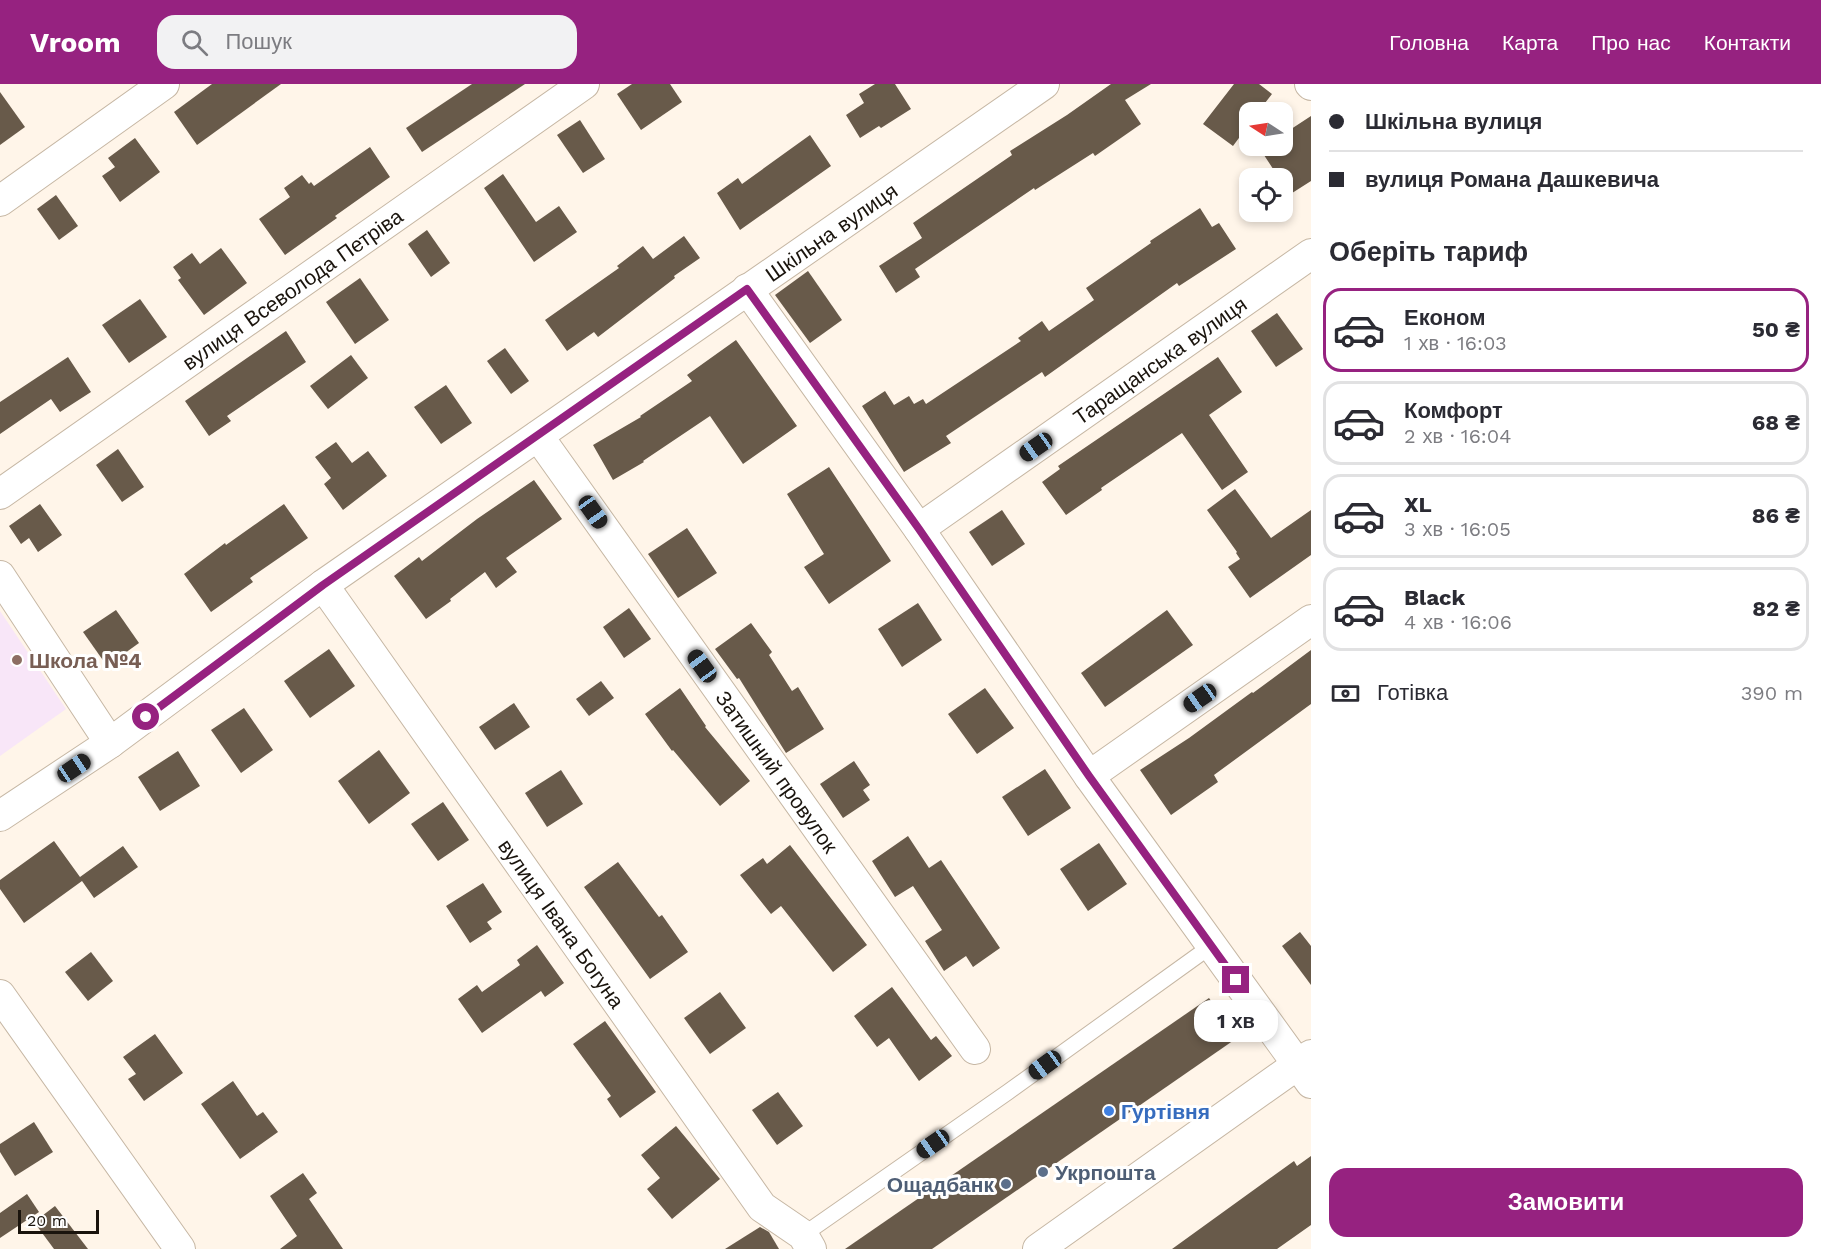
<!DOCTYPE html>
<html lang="uk">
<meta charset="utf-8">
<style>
:root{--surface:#fff;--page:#f2f2f3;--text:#2b2b33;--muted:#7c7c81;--line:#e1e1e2;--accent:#962280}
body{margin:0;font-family:"Work Sans",sans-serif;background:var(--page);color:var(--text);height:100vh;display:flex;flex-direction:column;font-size:22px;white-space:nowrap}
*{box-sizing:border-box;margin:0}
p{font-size:20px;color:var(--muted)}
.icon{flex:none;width:33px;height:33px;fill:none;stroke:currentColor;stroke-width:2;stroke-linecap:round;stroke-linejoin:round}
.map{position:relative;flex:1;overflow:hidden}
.details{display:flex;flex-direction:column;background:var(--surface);width:510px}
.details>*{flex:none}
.top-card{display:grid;align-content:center;height:132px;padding:0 18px;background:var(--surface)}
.needle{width:39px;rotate:282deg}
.tools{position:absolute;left:1239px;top:18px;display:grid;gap:12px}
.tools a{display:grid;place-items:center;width:54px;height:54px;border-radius:12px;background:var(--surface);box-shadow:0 3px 9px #0003;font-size:30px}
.scale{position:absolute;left:18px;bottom:15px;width:81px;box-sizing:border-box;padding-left:6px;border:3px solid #1a140d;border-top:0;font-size:16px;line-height:21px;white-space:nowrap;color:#1a140d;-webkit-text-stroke:4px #fff;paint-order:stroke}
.end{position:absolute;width:27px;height:27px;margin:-14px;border:8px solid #962280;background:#fff;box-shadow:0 0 0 3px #fff}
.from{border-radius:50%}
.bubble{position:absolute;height:42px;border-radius:18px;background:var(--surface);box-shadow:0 3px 9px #0003;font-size:20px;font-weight:700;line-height:42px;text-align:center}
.car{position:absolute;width:18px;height:36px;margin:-18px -9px;border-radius:8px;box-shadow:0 0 4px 2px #0007;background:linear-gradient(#222 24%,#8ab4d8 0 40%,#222 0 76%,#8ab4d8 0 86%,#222 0)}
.top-card b{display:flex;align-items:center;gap:21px;height:57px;font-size:22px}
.top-card b+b{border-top:2px solid var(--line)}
.top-card i{width:15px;height:15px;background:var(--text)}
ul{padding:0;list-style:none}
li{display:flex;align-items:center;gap:18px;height:84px;margin:0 12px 9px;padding:0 6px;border:3px solid var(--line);border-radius:18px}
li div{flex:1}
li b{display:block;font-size:22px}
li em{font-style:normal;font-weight:700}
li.active{border-color:var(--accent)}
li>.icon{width:54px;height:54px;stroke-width:1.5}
h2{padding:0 18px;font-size:27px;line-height:72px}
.pay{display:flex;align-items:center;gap:15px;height:66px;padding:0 18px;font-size:22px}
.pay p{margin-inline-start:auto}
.cta{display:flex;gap:12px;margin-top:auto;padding:12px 18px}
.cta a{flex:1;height:69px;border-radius:18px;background:var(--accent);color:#fff;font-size:24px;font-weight:700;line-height:69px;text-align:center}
header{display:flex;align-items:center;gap:36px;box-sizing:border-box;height:84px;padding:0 30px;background:var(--accent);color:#fff}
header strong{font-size:28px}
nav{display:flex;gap:33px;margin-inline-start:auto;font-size:21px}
.search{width:420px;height:54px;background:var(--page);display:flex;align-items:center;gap:15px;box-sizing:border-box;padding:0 21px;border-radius:18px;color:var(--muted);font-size:22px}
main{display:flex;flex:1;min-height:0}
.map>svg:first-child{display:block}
.education{fill:#f8e6f8}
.building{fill:#685a4a}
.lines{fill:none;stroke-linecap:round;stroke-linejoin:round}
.lane-casing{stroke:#c6b7a4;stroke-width:17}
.street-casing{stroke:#c6b7a4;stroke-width:32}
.lane{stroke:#fff;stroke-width:15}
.street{stroke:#fff;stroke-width:30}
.route{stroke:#962280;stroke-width:8}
.education-dot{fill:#8d6e63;stroke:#fff;stroke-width:2}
.shop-dot{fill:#3f7fe0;stroke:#fff;stroke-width:2}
.service-dot{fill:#5c6f8a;stroke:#fff;stroke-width:2}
.labels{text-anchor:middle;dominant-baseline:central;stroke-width:6;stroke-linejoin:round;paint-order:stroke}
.street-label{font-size:21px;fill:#1a140d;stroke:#fff}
.education-label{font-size:21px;font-weight:bold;fill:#785e54;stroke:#fff;text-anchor:start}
.shop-label{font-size:21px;font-weight:bold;fill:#366cbe;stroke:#fff;text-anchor:start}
.service-label{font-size:21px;font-weight:bold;fill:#4e5e75;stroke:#fff;text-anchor:start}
</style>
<header>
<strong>Vroom</strong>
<div class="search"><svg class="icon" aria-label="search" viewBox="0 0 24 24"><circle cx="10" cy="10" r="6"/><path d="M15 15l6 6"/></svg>Пошук</div>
<nav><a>Головна</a><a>Карта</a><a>Про нас</a><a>Контакти</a></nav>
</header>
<main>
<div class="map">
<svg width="1311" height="1165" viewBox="0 0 1311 1165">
<rect width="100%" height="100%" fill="#fff5e9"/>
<polygon class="education" points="0,527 66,625 0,672"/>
<g class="building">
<polygon points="212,0 281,0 197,61 174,28"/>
<polygon points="472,0 525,0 422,68 406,44"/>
<polygon points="632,0 670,0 682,18 641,46 617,10"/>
<polygon points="875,0 895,0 911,25 881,44 879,42 860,54 846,31 864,19 859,10"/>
<polygon points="1111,0 1151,0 1125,16 1141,40 1095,72 1093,69 1035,106 1034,104 915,185 920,193 896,209 879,182 922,154 913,139 1012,71 1010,67 1067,31"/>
<polygon points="1234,0 1259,0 1272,10 1258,28 1250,28 1250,39 1233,62 1203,40"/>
<polygon points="0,8 25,43 0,61"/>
<polygon points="1311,32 1311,97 1289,111 1282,100 1282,94 1279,94 1260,65 1266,62 1282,62 1282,51"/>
<polygon points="580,36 605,75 583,89 557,51"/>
<polygon points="810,51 831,82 740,146 717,109 738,94 742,100"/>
<polygon points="135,54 160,88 120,118 102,92 115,83 108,74"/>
<polygon points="370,63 390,93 335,132 337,134 285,171 259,135 290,113 284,104 302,91 309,100 311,98 314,102"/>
<polygon points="503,90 536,138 559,122 577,148 534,178 484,104"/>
<polygon points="56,111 78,142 59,156 37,125"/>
<polygon points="1200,124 1212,143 1219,139 1236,165 1179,202 1177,199 1045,293 1042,288 946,352 951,359 904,388 862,322 885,307 894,321 909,312 914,320 923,315 926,320 1021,257 1018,254 1042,237 1049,247 1094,216 1086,204 1151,159 1150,157"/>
<polygon points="427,146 450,179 431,193 408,160"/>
<polygon points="684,152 700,174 674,192 675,194 598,253 594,248 567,267 545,236 619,184 617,182 643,162 653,175"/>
<polygon points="221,164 247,199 204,231 178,196 181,194 173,183 192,169 200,180"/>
<polygon points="808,187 842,236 810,259 775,211"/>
<polygon points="360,194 389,236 355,260 326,218"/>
<polygon points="140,215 167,253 129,279 102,241"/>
<polygon points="1277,229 1303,265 1276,283 1251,247"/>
<polygon points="286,247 306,278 227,332 231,337 209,352 185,317"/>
<polygon points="736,256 797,342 743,380 710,332 643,377 644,378 613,396 593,361 641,333 640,332 692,297 687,291"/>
<polygon points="505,264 529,297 511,310 487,277"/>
<polygon points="351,271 368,294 328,325 310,302"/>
<polygon points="68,273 91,308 60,328 51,315 0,350 0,318"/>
<polygon points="1218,273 1242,308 1209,331 1248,388 1222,406 1182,349 1101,404 1102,406 1066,431 1042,398 1060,385 1058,382"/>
<polygon points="446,301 472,339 441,360 414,323"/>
<polygon points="336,358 352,379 368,367 387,392 343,426 324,400 331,394 315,373"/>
<polygon points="118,365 144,403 122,418 96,381"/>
<polygon points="829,383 891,477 829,520 804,483 824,470 787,410"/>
<polygon points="534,396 562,435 506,474 517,488 496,504 485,488 450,515 451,517 426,535 394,492 419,473 422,477 477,435"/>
<polygon points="1235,405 1271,454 1311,426 1311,471 1250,514 1228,483 1240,475 1236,469 1237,468 1207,426"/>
<polygon points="40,420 62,451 38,468 29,454 21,460 9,442"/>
<polygon points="284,420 308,454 250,494 253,498 211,528 184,490 225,459 226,461"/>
<polygon points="1002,426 1025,460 992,482 969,448"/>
<polygon points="687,444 717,489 678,514 648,470"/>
<polygon points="918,519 942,556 902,583 878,545"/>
<polygon points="629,524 651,555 624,574 603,543"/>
<polygon points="116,526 139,559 107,582 83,548"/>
<polygon points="1167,526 1193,561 1105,623 1081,589"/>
<polygon points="751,539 772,568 769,571 792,607 798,603 824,645 786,669 739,594 737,595 715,565"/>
<polygon points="329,565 355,602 310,634 284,597"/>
<polygon points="1311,566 1311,620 1214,691 1218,698 1171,731 1140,686 1189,654 1252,608 1253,609"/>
<polygon points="601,597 614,614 589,632 576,615"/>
<polygon points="680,604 706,642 705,643 750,697 720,722 673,666 672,667 645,630"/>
<polygon points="985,604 1014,644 977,670 948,630"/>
<polygon points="514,619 530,643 495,666 479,643"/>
<polygon points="244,624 273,666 241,689 211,646"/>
<polygon points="379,666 410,709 369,740 338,697"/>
<polygon points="178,667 200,702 160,727 138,693"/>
<polygon points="854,677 870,701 863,706 870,716 843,734 820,700"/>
<polygon points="1045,685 1071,724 1028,752 1002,713"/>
<polygon points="561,686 583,720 547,743 525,709"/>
<polygon points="443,718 469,756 438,777 411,740"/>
<polygon points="908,752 929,784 941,776 1000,864 973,883 966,872 944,887 925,857 942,846 913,802 895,813 872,777"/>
<polygon points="54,757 80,793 123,762 138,783 94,814 82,797 24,839 0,805 0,796"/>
<polygon points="1099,759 1127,800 1088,827 1060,785"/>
<polygon points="790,761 867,861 833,888 781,822 771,830 740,791 763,774 767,780"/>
<polygon points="618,778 659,833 662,831 688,868 650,895 584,803"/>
<polygon points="483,799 502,828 487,838 492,845 470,859 446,822"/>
<polygon points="1300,848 1311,862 1311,901 1282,862"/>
<polygon points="537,861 564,899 545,913 541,907 482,949 458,915 477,901 482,908 520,881 517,876"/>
<polygon points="91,868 113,897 88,917 65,888"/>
<polygon points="892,903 931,956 936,952 952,972 919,997 889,954 877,963 854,932"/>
<polygon points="720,908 746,944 710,970 684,934"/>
<polygon points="1209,914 1237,954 932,1165 845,1165"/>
<polygon points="605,937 656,1008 620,1034 607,1015 611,1012 573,960"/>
<polygon points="155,950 183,989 144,1017 128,995 136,990 123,973"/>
<polygon points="233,997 257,1032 263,1028 278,1048 240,1075 201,1020"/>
<polygon points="778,1008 803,1042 777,1061 752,1026"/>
<polygon points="34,1038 53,1068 15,1092 0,1068 0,1060"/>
<polygon points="676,1042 720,1095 672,1135 647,1105 660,1094 641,1071"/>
<polygon points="1311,1072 1311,1141 1277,1165 1172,1165 1294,1077 1297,1082"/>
<polygon points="303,1089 317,1109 309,1115 343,1165 280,1165 297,1152 270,1112"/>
<polygon points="27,1110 39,1128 0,1154 0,1129"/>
<polygon points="55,1122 88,1165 54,1165 34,1138"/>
<polygon points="760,1143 769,1148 779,1165 725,1165"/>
</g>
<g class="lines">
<g class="lane-casing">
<polyline id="lane" points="803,1151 1008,1008 1211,862"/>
</g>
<g class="street-casing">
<g id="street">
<polyline points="1310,0 1311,1"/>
<polyline points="0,117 164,0"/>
<polyline points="747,205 919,445 1089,692 1311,999"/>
<path id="s1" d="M538 352 975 965"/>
<path id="s2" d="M0 410 584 0"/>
<path id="s3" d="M919 445 1311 170"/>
<polyline points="0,492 110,659"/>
<path id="s4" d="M323 501 762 1123 803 1151 811 1165"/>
<polyline points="1089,692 1311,536"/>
<path id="s5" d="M0 732 110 659 323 501 1044 0"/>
<polyline points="0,911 180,1165"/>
<polyline points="1038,1165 1311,971"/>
</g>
</g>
<use href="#lane" class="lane"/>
<use href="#street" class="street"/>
</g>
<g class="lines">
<polyline class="route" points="146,633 323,501 747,205 919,445 1089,692 1236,896"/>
</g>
<circle class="education-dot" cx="17" cy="576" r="6"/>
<circle class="shop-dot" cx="1109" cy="1027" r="6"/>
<g class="service-dot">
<circle cx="1043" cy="1088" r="6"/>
<circle cx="1006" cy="1100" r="6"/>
</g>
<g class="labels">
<g class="street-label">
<text stroke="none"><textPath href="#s5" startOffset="1016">Шкільна вулиця</textPath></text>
<text stroke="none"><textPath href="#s2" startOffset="357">вулиця Всеволода Петріва</textPath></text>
<text stroke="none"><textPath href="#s3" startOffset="294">Таращанська вулиця</textPath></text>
<text stroke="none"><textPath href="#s1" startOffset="412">Затишний провулок</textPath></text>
<text stroke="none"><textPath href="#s4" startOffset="414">вулиця Івана Богуна</textPath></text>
</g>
<g class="education-label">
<text x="29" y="576">Школа №4</text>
</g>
<g class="shop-label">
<text x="1121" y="1027">Гуртівня</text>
</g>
<g class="service-label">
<text x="1055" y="1088">Укрпошта</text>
<text x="994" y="1100" text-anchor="end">Ощадбанк</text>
</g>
</g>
</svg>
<div class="tools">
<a><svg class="needle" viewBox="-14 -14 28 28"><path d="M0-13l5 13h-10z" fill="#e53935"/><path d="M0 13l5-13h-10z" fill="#7c7c81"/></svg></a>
<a><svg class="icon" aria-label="locate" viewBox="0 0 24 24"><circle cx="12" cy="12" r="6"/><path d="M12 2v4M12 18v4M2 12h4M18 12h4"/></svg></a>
</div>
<div class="scale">20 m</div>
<i class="end from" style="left:146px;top:633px"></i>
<i class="end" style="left:1236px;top:896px"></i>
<div class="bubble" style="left:1194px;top:916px;width:84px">1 хв</div>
<i class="car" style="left:1036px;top:363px;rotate:235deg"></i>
<i class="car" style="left:593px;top:428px;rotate:145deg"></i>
<i class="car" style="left:702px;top:582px;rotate:324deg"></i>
<i class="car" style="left:1200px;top:614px;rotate:235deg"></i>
<i class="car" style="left:74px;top:684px;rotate:56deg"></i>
<i class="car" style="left:1045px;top:981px;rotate:234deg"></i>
<i class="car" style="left:933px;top:1060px;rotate:235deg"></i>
</div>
<section class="details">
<div class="top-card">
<b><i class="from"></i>Шкільна вулиця</b>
<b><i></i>вулиця Романа Дашкевича</b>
</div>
<h2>Оберіть тариф</h2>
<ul>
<li class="active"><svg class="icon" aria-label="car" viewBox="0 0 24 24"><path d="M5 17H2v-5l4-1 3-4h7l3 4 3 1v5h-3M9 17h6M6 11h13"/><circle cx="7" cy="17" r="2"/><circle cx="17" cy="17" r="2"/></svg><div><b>Економ</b><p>1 хв · 16:03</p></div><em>50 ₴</em></li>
<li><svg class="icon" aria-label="car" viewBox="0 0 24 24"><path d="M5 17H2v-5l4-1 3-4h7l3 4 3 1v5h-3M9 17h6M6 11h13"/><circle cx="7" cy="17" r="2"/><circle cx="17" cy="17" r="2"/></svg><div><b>Комфорт</b><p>2 хв · 16:04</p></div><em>68 ₴</em></li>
<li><svg class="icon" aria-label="car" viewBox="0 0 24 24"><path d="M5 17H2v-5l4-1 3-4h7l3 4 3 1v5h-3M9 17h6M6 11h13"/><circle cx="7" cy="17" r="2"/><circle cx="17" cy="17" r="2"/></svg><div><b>XL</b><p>3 хв · 16:05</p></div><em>86 ₴</em></li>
<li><svg class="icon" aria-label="car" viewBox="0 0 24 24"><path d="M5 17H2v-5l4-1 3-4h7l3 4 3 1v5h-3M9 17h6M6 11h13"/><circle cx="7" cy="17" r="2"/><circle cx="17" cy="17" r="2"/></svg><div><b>Black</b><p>4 хв · 16:06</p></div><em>82 ₴</em></li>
</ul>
<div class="pay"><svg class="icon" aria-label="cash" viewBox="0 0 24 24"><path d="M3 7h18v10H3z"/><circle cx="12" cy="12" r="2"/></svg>Готівка<p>390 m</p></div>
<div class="cta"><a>Замовити</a></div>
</section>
</main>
